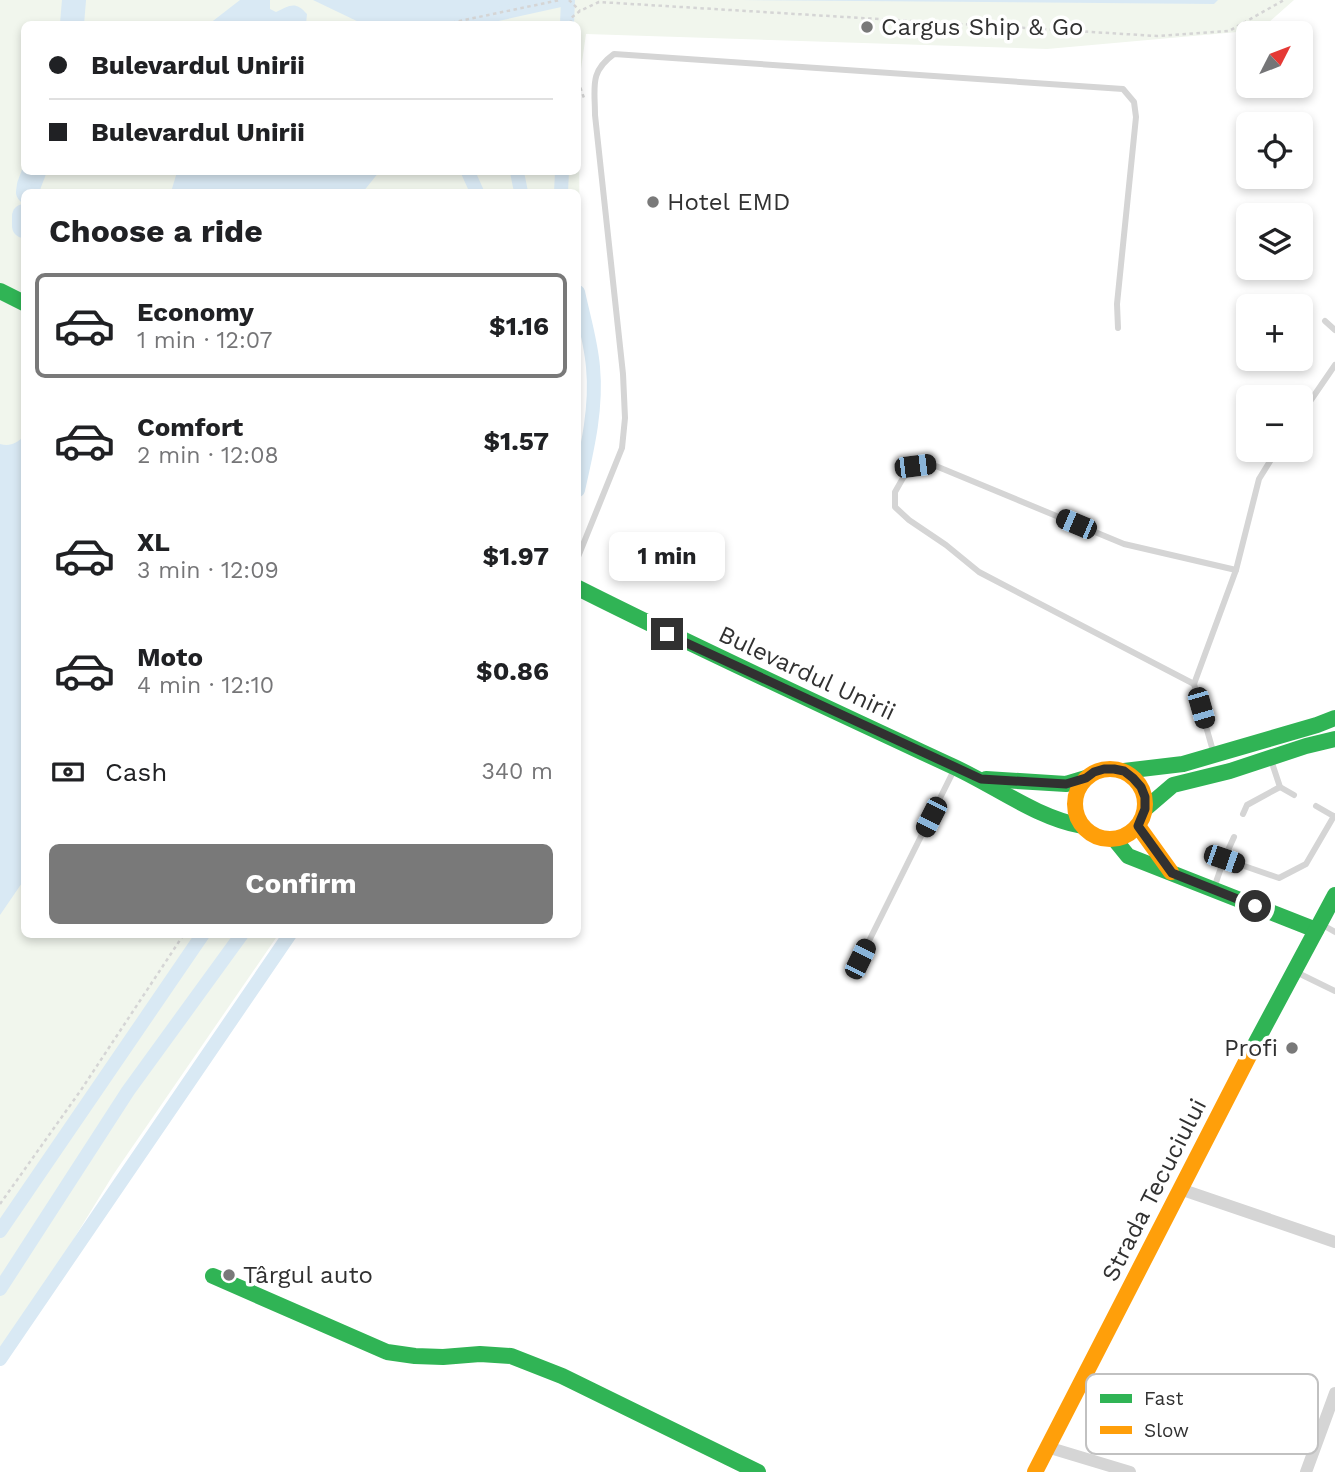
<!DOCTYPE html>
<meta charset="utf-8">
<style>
:root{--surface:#fff;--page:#f6f6f6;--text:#202124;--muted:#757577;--line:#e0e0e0;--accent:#797979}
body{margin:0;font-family:"Work Sans",sans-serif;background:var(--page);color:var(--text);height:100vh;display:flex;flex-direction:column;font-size:26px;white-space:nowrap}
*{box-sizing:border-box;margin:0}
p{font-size:23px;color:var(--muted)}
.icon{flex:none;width:38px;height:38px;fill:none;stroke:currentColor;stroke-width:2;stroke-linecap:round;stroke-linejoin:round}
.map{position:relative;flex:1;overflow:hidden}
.drawer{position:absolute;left:21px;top:189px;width:560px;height:749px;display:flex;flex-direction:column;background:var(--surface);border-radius:10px;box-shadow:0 4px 10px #0003}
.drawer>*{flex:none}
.guide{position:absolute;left:21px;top:21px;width:560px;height:154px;border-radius:10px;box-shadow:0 4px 10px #0003;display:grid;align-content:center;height:154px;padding:0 28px;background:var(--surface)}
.needle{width:46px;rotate:48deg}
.fabs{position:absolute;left:1236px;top:21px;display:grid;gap:14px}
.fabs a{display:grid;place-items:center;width:77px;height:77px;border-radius:10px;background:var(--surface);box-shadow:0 4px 10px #0003;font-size:35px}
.end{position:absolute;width:32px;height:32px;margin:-16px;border:9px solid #313131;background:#fff;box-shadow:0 0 0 4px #fff}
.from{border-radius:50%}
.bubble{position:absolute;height:49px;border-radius:10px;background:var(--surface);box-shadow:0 4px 10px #0003;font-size:23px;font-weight:700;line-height:49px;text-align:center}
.car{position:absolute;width:21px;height:42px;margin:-21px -10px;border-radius:9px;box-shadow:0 0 5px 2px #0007;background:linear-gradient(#222 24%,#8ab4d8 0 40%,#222 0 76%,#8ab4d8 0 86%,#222 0)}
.guide b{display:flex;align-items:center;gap:24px;height:66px;font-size:26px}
.guide b+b{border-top:2px solid var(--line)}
.guide i{width:18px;height:18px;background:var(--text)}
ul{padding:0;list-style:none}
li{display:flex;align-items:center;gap:21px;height:105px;margin:0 14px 10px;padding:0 14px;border:4px solid transparent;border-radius:10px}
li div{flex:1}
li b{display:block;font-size:26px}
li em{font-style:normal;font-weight:700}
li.on{border-color:var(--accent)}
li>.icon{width:63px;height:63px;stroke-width:1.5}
h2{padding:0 28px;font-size:32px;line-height:84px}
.pay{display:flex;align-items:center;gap:18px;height:77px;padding:0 28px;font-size:26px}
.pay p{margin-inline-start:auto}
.primary-button{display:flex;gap:14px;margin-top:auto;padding:14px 28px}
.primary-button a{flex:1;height:80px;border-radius:10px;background:var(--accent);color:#fff;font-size:28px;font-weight:700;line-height:80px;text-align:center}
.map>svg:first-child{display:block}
.green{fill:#f1f6ed;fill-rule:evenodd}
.water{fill:#d9e9f4}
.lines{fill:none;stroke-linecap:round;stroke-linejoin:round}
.canal{stroke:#d9e9f4;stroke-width:14}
.river{stroke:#d9e9f4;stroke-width:24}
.path{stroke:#d5d5d5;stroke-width:2.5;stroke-dasharray:3.5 3.5;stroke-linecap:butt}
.lane{stroke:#d5d5d5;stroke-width:6}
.street{stroke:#d5d5d5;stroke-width:12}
.fast{stroke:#30b455;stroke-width:16}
.slow{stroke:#ff9f0a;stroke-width:16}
.route{stroke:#313131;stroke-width:9}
.poi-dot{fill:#797979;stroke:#fff;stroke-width:2.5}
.labels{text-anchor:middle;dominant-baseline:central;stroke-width:7;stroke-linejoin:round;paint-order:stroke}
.poi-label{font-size:24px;fill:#313131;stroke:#fff;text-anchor:start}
.street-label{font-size:24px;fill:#313131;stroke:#fff}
.key{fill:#fff;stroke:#c1c1c1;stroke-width:2}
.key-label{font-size:19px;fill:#313131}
</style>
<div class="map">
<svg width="1335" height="1472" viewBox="0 0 1335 1472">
<rect width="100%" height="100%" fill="#fff"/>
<path class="green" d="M0 0H1294L1260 30 1047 49 586 34 579 83 580 407 578 416V192H24V934L278 935 113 1175 0 1359ZM24 24H578V172H24Z"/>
<g class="water">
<path d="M240 0H270V9L276 12C289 6 295 0 307 14L306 24H209Z"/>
<polygon points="313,0 560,0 445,24 363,24"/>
<polygon points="742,0 1218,0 1214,4"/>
<polygon points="177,172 379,172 363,192 171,192"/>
<path d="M24 436V880L0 915V444C10 447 17 443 24 436Z"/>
</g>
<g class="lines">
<g class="canal">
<polyline points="452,24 561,0"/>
<polyline points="567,24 568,0"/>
<polyline points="468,172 477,192"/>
<polyline points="517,172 521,192"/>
<polyline points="561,192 562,172"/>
<path d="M578 292C583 316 591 342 593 367 597 409 587 450 578 490"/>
<polyline points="0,1231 203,934"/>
<polyline points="0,1289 128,1091 242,934"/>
<polyline points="0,1359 290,934"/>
</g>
<g class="river">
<polyline points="72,24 74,0"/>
<polyline points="28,192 29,185 34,172"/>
<polyline points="24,216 24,226"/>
</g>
<g class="path">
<polyline points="569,0 580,11"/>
<polyline points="445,24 560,0"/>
<polyline points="571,24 571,18 580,11 599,2 1157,36 1229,31 1284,0"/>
<polyline points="578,81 584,98"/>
<polyline points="0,1204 81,1090 184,934"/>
</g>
<g class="lane">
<polyline points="1325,321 1335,330"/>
<polyline points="1300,416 1335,365"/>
<path d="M578 557 622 448 625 418 623 374 595 115C595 87 589 72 614 54L1123 89 1134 102 1136 117 1117 304 1118 328"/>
<polyline points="1194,684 979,572 946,545 909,520 895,507 895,492 903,478 915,466 931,464 1124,544 1236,570"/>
<polyline points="1213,751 1194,684 1236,570 1259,479 1277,450"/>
<polyline points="1271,760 1280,787 1294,795"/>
<polyline points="1316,806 1335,817"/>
<polyline points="1243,814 1247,805 1280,787"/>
<polyline points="1224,859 1279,878 1306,864 1334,816"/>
<polyline points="1214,888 1224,859 1234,837"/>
<polyline points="1321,924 1335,932"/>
<polyline points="860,959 953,772"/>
<polyline points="1296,972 1335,991"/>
</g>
<g class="street">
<polyline points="1180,1189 1335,1242"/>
<polyline points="1047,1447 1130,1472"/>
<polyline points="1306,1472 1335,1393"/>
</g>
<g class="fast">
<polyline points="0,291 24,303"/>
<path d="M578 588C701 650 827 708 952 766 996 786 1035 817 1082 826"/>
<polyline points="1124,771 1183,764 1317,725 1335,718"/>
<polyline points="986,779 1066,784 1086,778"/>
<polyline points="1145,809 1173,785 1230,771 1306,746 1335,739"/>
<polyline points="1115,840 1128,856 1316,930"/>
<polyline points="1252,1050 1335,895"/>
<polyline points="213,1276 387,1352 415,1356 443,1357 480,1354 511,1356 562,1376 758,1472"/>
</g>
<g class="slow">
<circle cx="1110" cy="804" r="35"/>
<polyline points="1138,826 1171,872"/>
<polyline points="1035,1472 1252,1050"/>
</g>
</g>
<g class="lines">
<polyline class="route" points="667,634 981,779 1066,784 1086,778 1094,772 1104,769 1114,769 1124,771 1133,778 1141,787 1145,797 1145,809 1138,826 1172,873 1255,906"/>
</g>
<g class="poi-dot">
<circle cx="867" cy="27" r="7"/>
<circle cx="653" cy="202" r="7"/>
<circle cx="1292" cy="1048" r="7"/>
<circle cx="229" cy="1275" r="7"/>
</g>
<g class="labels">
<g class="poi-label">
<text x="881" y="27">Cargus Ship &amp; Go</text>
<text x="667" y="202">Hotel EMD</text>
<text x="1278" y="1048" text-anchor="end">Profi</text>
<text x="243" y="1275">Târgul auto</text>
</g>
<g class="street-label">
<text transform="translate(807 673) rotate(25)">Bulevardul Unirii</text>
<text transform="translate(1154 1190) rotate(-63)">Strada Tecuciului</text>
</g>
</g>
<rect x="1086" y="1374" width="232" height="80" rx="10" class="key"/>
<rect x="1100" y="1394" width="32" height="9" fill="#30b455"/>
<rect x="1100" y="1426" width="32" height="8" fill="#ff9f0a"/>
<g class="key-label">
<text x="1144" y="1405">Fast</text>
<text x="1144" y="1437">Slow</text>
</g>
</svg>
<div class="fabs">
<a><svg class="needle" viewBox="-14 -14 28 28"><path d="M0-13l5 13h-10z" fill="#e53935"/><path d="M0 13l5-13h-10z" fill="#757577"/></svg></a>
<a><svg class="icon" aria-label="locate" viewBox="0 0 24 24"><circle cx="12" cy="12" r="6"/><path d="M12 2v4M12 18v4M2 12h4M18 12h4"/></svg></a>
<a><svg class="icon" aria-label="layers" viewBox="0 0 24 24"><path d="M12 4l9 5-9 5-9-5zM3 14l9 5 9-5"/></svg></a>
<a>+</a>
<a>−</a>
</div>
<i class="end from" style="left:1255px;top:906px"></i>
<i class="end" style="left:667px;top:634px"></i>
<div class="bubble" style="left:609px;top:532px;width:116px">1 min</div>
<i class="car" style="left:915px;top:466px;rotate:83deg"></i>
<i class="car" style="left:1076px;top:524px;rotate:293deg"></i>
<i class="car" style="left:1201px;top:708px;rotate:164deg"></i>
<i class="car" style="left:931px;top:817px;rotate:207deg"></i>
<i class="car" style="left:1224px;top:859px;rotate:109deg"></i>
<i class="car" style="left:860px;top:959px;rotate:26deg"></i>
<div class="guide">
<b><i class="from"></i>Bulevardul Unirii</b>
<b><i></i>Bulevardul Unirii</b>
</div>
<section class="drawer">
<h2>Choose a ride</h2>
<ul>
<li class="on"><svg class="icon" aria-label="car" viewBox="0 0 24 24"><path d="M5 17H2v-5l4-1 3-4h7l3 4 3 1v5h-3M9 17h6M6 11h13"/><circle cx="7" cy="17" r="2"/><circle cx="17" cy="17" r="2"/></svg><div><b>Economy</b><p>1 min · 12:07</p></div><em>$1.16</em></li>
<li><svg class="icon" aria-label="car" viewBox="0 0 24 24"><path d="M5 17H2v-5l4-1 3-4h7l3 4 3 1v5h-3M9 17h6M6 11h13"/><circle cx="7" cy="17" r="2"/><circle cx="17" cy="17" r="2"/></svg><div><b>Comfort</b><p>2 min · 12:08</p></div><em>$1.57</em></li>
<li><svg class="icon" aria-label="car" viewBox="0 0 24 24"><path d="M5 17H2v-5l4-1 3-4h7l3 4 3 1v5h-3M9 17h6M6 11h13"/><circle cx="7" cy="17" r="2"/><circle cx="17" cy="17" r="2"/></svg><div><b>XL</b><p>3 min · 12:09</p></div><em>$1.97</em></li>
<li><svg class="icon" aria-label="car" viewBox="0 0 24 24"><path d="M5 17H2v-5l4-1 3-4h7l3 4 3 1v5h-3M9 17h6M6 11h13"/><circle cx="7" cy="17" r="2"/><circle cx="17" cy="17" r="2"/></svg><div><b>Moto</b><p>4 min · 12:10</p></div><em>$0.86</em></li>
</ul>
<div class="pay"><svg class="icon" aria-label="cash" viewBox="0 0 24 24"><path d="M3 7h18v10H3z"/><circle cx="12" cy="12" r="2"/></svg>Cash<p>340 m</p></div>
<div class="primary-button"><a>Confirm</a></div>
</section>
</div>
